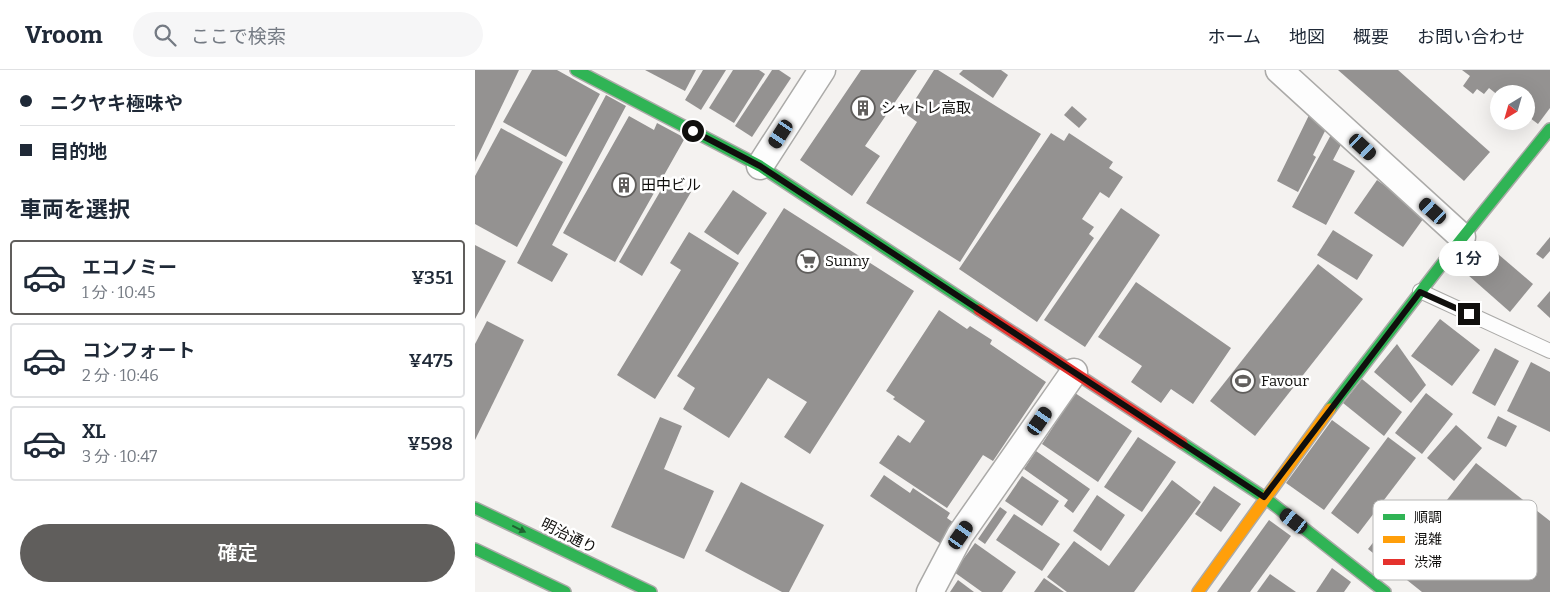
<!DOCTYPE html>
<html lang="ja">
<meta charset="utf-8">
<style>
:root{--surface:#fff;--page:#f6f6f7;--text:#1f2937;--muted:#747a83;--line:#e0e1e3;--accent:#605e5c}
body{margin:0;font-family:Bitter,"Noto Sans JP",serif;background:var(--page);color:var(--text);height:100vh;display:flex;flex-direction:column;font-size:19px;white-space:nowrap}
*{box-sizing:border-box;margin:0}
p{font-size:16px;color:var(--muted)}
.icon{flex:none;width:28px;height:28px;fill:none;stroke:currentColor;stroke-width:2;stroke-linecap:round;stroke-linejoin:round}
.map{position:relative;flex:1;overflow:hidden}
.sheet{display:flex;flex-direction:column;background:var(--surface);width:475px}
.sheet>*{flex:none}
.guide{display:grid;align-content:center;height:110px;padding:0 20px;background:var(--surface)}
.needle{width:32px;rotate:217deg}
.buttons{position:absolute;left:1015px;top:15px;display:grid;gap:10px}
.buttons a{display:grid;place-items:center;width:45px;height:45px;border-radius:50%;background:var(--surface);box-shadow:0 5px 20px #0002;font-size:25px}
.end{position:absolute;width:22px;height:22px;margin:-11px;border:6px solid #100f0d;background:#fff;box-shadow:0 0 0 2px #fff}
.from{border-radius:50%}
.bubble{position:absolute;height:35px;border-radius:18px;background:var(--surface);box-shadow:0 5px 20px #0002;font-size:16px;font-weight:600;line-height:35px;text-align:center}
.car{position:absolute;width:15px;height:30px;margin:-15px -8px;border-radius:6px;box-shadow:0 0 4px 1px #0007;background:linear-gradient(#222 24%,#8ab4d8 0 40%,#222 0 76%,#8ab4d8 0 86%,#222 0)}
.guide b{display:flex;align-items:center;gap:18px;height:48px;font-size:19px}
.guide b+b{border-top:1px solid var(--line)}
.guide i{width:12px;height:12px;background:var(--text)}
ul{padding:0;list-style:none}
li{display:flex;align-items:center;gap:15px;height:75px;margin:0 10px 8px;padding:0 10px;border:2px solid var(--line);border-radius:5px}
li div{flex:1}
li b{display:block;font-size:19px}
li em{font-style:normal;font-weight:600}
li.selected{border-color:var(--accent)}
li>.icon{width:45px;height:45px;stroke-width:1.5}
h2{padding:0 20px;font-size:22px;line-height:60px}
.button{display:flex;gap:10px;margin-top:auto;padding:10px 20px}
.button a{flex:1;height:58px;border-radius:30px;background:var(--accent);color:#fff;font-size:20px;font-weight:600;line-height:58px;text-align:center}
header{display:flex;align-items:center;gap:30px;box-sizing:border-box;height:70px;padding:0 25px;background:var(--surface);border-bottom:1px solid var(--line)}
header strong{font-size:24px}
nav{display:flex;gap:28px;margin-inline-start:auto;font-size:18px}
.search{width:350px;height:45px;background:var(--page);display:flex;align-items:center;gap:12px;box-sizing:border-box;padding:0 18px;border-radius:28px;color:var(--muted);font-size:19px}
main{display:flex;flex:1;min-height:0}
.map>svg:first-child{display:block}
.building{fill:#949291}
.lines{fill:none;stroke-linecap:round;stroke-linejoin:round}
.lane-casing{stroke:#abaaa8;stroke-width:16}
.street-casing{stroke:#abaaa8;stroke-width:29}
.fast-casing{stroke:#abaaa8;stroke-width:14}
.slow-casing{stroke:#abaaa8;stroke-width:14}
.jam-casing{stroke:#abaaa8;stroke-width:14}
.lane{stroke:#fdfdfd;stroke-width:14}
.street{stroke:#fdfdfd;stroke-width:26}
.fast{stroke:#30b455;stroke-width:11}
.slow{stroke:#ff9f0a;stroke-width:11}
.jam{stroke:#e5322d;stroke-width:11}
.oneway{fill:#206231}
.route{stroke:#100f0d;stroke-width:6}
.labels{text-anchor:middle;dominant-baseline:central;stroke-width:5;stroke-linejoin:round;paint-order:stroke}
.poi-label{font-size:15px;fill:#100f0d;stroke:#fff;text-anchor:start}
.street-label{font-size:15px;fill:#100f0d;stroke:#fff}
.key{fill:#fff;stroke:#b7b7b6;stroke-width:1}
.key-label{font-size:14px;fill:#100f0d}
</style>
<header>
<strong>Vroom</strong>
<div class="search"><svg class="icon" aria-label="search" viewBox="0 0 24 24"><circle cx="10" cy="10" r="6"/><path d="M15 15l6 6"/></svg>ここで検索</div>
<nav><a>ホーム</a><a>地図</a><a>概要</a><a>お問い合わせ</a></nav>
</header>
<main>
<section class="sheet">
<div class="guide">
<b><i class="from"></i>ニクヤキ極味や</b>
<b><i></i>目的地</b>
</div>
<h2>車両を選択</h2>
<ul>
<li class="selected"><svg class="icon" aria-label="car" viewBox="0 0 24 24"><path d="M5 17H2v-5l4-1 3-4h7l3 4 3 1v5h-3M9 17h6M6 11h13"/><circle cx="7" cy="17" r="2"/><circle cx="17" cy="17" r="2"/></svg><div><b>エコノミー</b><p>1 分 · 10:45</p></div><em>¥351</em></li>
<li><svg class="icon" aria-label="car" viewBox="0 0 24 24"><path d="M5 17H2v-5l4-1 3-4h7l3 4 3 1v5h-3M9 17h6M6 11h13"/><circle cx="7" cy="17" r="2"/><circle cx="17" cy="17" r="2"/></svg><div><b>コンフォート</b><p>2 分 · 10:46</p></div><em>¥475</em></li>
<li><svg class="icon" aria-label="car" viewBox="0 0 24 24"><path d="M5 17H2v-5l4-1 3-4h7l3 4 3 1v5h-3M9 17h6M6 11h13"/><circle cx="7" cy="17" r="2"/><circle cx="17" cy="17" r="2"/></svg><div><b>XL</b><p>3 分 · 10:47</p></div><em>¥598</em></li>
</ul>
<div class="button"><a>確定</a></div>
</section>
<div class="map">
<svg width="1075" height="522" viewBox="0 0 1075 522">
<rect width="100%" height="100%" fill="#f4f2f0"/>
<g class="building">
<polygon points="0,0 44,0 0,92"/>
<polygon points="57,0 82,0 125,24 91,87 28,52"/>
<polygon points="170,0 221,0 210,21"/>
<polygon points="228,0 251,0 226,40 210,30"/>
<polygon points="258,0 284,0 290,4 259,53 234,38"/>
<polygon points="297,0 304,0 316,8 277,67 260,56"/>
<polygon points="386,0 442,0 390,76 405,86 377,126 325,90"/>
<polygon points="459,0 463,0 566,64 485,192 391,133 442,52 431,44"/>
<polygon points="488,0 526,0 533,5 518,28 484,4"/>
<polygon points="863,0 923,0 1015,82 989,111"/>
<polygon points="987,0 1075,0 1075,38 1063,54 1051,45 1051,24 1024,24 1024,26 1014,18 1009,24 1002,19 998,24 988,16 995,6"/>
<polygon points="131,25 151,36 77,175 93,184 77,212 42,193"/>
<polygon points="597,36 612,49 604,58 589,45"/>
<polygon points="835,43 854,53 838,85 841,87 823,122 802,111"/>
<polygon points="154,46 179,60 182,53 210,68 140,192 88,163"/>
<polygon points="26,58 88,92 42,177 0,154 0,106"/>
<polygon points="858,61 870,67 858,90 880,101 851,155 817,137"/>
<polygon points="576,63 589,71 594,63 638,92 634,98 648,107 634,128 625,122 607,149 619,157 614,164 619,168 562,252 484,199"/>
<polygon points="193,108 216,122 167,206 144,192"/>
<polygon points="902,110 951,145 928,177 879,143"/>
<polygon points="258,120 292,143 263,185 229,162"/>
<polygon points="309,138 439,221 335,384 309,367 332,332 293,308 254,368 208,339 220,318 202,306"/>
<polygon points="646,138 685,165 610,277 569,250"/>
<polygon points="858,160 898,185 882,210 842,185"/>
<polygon points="214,162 264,193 180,329 142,305 206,200 195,193"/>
<polygon points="1075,167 1075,181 1068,189 1061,184"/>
<polygon points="0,175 31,191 0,249"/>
<polygon points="1016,178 1058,214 1035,242 993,205"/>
<polygon points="843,194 888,229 780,366 735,331"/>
<polygon points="661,212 756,278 718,334 696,319 686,333 656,312 667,296 623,267"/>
<polygon points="1075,221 1075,248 1062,236"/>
<polygon points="464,240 492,259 495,256 517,270 515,274 571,312 518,391 508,385 472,438 404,393 423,365 435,373 450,351 418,329 420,327 411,321"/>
<polygon points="965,249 1005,280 977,316 936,286"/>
<polygon points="12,251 49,270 0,370 0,274"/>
<polygon points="922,274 951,315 936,333 899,302"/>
<polygon points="1020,278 1044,291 1020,336 997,323"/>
<polygon points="1056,292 1075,302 1075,362 1032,341"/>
<polygon points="887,309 927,342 909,366 868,333"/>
<polygon points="600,323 657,361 623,412 567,374"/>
<polygon points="951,323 978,344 947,384 920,363"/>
<polygon points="1023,346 1042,356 1031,377 1012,368"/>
<polygon points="185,347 207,356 189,399 239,421 209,489 136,457"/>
<polygon points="857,350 895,378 849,440 811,413"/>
<polygon points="981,355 1007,378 979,411 952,388"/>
<polygon points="663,367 701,392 667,442 629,417"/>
<polygon points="913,367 941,388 883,464 856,443"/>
<polygon points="561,381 615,419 598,443 589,436 593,430 549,399"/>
<polygon points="1001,393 1075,451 1075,522 947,522 893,479 932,430 957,449"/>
<polygon points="409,405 435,423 438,418 475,443 472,448 479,453 466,474 395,426"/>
<polygon points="547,406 584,431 567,456 530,431"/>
<polygon points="697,410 726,432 659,522 592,522 572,507 599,471 634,496"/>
<polygon points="266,412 349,455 314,522 307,522 230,481"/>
<polygon points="739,416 766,434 746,462 720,444"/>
<polygon points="622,425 650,445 626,481 598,461"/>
<polygon points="525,437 532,442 510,474 503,469"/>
<polygon points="539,444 585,474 567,501 521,470"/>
<polygon points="794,450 816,466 775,522 742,522"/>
<polygon points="500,473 541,502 527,522 507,522 479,502"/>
<polygon points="857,498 876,512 869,522 841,522"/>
<polygon points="795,504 821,522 782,522"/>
<polygon points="569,508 589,522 559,522"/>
<polygon points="483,510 499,522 475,522"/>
</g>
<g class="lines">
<g class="lane-casing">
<polyline id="lane" points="945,221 1075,281"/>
</g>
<g class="street-casing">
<g id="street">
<polyline points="804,0 987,167"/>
<polyline points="285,96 347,0"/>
<polyline points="455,522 485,465 599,302"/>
</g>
</g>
<g class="fast-casing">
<g id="fast">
<polyline points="101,0 285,96 504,240"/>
<polyline points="855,339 984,172 1075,59"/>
<polyline points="707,373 789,427 910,522"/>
<polyline points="0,438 176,522"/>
<polyline points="0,479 90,522"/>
</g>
</g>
<g class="slow-casing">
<polyline id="slow" points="723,522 855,339"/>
</g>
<g class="jam-casing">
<polyline id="jam" points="504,240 707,373"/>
</g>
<use href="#lane" class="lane"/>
<use href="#street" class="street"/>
<use href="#fast" class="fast"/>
<use href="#slow" class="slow"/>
<use href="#jam" class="jam"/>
</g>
<defs><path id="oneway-solid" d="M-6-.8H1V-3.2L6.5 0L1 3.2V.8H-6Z" transform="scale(1.25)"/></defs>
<use class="oneway" href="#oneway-solid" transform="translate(44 459) rotate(26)"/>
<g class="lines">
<polyline class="route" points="218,61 285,96 789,427 945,222 994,244"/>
</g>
<defs>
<g id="building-ring" transform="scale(1.25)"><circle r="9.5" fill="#fff" stroke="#605e5c" stroke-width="1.5"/><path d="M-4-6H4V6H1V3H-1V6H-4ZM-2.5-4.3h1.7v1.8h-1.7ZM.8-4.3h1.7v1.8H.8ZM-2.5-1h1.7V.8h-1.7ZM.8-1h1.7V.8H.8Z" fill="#605e5c"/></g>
<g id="supermarket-ring" transform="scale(1.25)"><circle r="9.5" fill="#fff" stroke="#605e5c" stroke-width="1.5"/><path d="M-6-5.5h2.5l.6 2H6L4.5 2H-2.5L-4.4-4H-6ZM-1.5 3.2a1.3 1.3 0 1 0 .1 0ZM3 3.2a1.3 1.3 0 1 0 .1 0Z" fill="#605e5c"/></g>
<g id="stadium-ring" transform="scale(1.25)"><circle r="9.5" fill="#fff" stroke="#605e5c" stroke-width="1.5"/><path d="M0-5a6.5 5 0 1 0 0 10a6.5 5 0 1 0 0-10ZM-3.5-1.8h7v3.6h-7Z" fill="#605e5c"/></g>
</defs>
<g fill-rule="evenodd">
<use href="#building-ring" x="388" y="38"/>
<use href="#building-ring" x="149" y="115"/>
<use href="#supermarket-ring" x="333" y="191"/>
<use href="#stadium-ring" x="768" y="311"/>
</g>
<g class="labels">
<g class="poi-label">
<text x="406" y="38">シャトレ高取</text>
<text x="166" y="115">田中ビル</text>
<text x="350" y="191">Sunny</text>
<text x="786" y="311">Favour</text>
</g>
<g class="street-label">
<text transform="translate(94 466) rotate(26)">明治通り</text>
</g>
</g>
<rect x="898" y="430" width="164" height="80" rx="8" class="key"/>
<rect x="908" y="444" width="22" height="6" fill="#30b455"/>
<rect x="908" y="466" width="22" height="7" fill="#ff9f0a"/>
<rect x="908" y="489" width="22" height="6" fill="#e5322d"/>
<g class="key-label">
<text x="939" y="452">順調</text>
<text x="939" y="474">混雑</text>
<text x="939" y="497">渋滞</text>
</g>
</svg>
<div class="buttons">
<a><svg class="needle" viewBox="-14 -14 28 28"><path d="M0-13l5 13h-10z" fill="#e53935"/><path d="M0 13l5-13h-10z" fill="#747a83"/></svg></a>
</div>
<i class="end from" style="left:218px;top:61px"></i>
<i class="end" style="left:994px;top:244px"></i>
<div class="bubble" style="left:964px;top:171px;width:60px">1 分</div>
<i class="car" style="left:306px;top:64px;rotate:213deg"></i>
<i class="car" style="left:888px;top:77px;rotate:133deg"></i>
<i class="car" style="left:958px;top:141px;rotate:312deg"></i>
<i class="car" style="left:565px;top:351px;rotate:35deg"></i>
<i class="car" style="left:819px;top:451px;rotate:308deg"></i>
<i class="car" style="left:486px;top:465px;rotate:35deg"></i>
</div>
</main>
